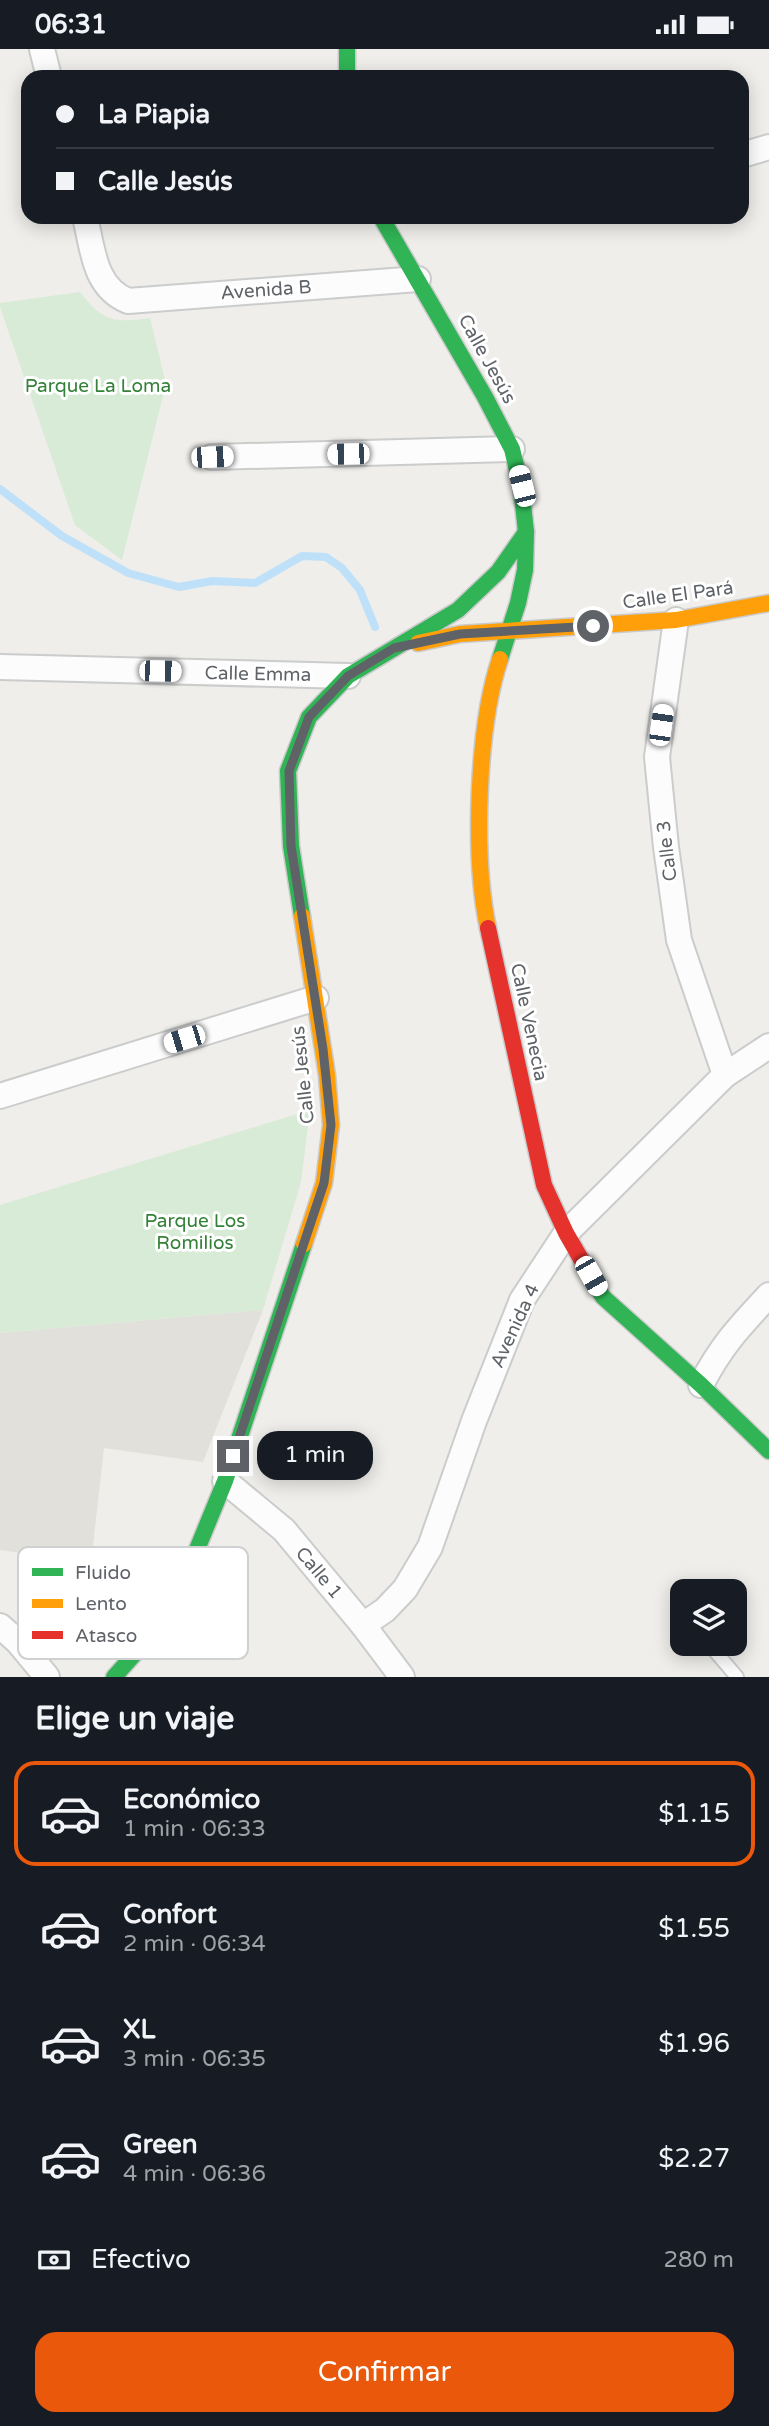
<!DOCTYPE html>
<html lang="es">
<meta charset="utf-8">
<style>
:root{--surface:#171b24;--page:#242831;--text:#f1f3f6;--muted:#9ea1a6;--line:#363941;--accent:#ea580c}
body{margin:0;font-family:"Varela Round",sans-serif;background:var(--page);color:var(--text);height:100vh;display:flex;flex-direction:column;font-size:26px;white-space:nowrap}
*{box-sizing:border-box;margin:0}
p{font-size:23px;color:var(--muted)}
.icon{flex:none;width:38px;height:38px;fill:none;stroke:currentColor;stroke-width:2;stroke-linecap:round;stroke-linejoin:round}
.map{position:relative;height:1628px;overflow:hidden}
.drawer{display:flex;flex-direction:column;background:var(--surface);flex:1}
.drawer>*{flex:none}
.hud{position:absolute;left:21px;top:21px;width:728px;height:154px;border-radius:21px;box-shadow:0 4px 18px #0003;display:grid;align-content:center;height:154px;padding:0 35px;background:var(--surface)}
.buttons{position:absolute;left:670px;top:1530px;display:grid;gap:14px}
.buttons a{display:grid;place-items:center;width:77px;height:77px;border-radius:14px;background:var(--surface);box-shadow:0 4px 18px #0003;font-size:35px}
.end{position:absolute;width:32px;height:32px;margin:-16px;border:9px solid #5f6368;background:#fff;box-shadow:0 0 0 4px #fff}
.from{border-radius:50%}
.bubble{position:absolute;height:49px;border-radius:21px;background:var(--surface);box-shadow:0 4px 18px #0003;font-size:23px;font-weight:600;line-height:49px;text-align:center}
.car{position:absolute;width:21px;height:42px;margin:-21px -10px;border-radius:9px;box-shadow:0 0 5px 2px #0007;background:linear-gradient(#fff 24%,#345 0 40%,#fff 0 76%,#345 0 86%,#fff 0)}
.hud b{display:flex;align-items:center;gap:24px;height:66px;font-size:26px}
.hud b+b{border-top:2px solid var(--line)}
.hud i{width:18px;height:18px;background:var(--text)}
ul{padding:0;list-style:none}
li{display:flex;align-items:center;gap:21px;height:105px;margin:0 14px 10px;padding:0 21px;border:4px solid transparent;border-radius:21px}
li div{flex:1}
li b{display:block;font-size:26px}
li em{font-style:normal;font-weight:600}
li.on{border-color:var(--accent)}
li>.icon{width:63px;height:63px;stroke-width:1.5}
h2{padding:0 35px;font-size:32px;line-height:84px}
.pay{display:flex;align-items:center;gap:18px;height:77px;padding:0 35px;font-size:26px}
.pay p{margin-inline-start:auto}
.action{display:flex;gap:14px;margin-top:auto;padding:14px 35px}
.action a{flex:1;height:80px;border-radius:21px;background:var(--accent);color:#fff;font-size:28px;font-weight:600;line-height:80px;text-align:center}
.status{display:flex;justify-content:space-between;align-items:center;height:49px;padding:0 35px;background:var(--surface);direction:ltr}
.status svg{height:19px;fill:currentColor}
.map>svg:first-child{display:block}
.education{fill:#e2e0da}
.green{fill:#d8ebd6}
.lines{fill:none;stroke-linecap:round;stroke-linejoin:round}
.stream{stroke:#bfe0f9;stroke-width:8}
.lane-casing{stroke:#cbcccc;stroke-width:16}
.street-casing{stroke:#cbcccc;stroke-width:28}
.fast-casing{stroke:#cacacb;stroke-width:19}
.slow-casing{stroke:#cacacb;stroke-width:19}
.jam-casing{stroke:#cacacb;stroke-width:19}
.lane{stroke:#fdfcfc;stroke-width:12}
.street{stroke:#fdfcfc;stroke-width:24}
.fast{stroke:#30b455;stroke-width:16}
.slow{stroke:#ff9f0a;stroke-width:16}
.jam{stroke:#e5322d;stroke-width:16}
.route{stroke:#5f6368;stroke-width:9}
.labels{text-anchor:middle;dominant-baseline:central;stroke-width:6;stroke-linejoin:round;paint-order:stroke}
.street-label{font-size:19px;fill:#5f6368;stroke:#fff}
.park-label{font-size:19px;fill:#348238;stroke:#fff}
.key{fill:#fff;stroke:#cfd0d2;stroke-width:2}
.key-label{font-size:19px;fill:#5f6368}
</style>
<div class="status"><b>06:31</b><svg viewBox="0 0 49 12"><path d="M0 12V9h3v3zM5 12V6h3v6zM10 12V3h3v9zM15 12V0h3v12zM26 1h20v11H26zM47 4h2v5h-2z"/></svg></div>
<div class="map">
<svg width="769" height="1628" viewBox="0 0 769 1628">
<rect width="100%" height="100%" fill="#efeeea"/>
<polygon class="education" points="263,1261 203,1413 104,1399 91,1514 0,1501 0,1284"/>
<g class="green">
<path d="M80 243C103 273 114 274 150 269L166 335 122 511 75 476 0 258V254Z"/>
<polygon points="310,1061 301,1133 263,1261 0,1284 0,1156"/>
</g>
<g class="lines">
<polyline class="stream" points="0,440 62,487 128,524 179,538 212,532 255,534 302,507 326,508 342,519 360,541 375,578"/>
<g class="lane-casing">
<polyline id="lane" points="708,1594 737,1628"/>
</g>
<g class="street-casing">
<g id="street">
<polyline points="42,0 49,28"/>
<polyline points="742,106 769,98"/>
<path d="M85 168C93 201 94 238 128 252L418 230"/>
<polyline points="212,408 512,400"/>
<polyline points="676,571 657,708 666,798 679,891 725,1026"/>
<polyline points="0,618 348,627"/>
<polyline points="0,1047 316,949"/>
<path d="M701 1336C721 1297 740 1277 769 1246"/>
<polyline points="225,1432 284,1481 363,1576 402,1628"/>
<polyline points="363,1576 385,1561 405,1540 430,1498 474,1372 522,1251 566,1184 725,1026 769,997"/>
<polyline points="0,1577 18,1593 47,1628"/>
</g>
</g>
<g class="fast-casing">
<g id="fast">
<polyline points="347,0 347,28"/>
<polyline points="381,168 485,348 512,400 521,437 526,483 525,521 518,554 500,610"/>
<polyline points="302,867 291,797 288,722 309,668 348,627 458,561 498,523 526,483"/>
<polyline points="585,1217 603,1248 701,1336 769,1402"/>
<polyline points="114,1628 148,1590 180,1542 225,1432 304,1195"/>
</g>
</g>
<g class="slow-casing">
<g id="slow">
<polyline points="418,594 460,585 676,571 769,554"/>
<polyline points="302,867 327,1026 331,1076 324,1134 304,1195"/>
<path d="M488 879C473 808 477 679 500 610"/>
</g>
</g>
<g class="jam-casing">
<polyline id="jam" points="488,879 544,1136 566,1184 585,1217"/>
</g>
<use href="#lane" class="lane"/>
<use href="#street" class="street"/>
<use href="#fast" class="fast"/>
<use href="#slow" class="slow"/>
<use href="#jam" class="jam"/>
</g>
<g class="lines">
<polyline class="route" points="233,1407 324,1134 331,1076 323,1000 291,797 289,722 309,668 348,627 394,599 460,585 593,577"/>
</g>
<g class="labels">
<g class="street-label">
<text transform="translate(266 241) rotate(-4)">Avenida B</text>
<text transform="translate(487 310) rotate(61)">Calle Jesús</text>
<text transform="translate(678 546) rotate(-8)">Calle El Pará</text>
<text transform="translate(258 625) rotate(1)">Calle Emma</text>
<text transform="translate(667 802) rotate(-97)">Calle 3</text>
<text transform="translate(529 973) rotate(78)">Calle Venecia</text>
<text transform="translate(303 1026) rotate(-96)">Calle Jesús</text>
<text transform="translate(515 1277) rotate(-65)">Avenida 4</text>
<text transform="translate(319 1524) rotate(50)">Calle 1</text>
</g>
<g class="park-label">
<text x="98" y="337">Parque La Loma</text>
<text x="195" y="1172">Parque Los<tspan x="195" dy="22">Romilios</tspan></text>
</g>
</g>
<rect x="18" y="1498" width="230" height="112" rx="10" class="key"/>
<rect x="32" y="1519" width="31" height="8" fill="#30b455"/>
<rect x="32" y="1550" width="31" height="9" fill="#ff9f0a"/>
<rect x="32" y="1582" width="31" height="8" fill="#e5322d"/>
<g class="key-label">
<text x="75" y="1530">Fluido</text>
<text x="75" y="1561">Lento</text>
<text x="75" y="1593">Atasco</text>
</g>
</svg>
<div class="buttons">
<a><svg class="icon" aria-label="layers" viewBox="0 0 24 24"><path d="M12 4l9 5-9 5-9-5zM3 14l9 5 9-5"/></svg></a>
</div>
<i class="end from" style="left:593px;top:577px"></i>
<i class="end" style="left:233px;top:1407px"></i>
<div class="bubble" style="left:257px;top:1382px;width:116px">1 min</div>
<i class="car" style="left:348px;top:405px;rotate:269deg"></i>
<i class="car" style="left:212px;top:408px;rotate:88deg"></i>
<i class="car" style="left:522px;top:437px;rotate:346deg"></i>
<i class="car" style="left:160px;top:622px;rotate:91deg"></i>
<i class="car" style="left:661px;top:676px;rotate:8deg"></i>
<i class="car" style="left:184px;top:990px;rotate:253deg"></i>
<i class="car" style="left:591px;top:1227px;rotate:150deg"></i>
<div class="hud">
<b><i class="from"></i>La Piapia</b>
<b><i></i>Calle Jesús</b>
</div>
</div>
<section class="drawer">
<h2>Elige un viaje</h2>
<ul>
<li class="on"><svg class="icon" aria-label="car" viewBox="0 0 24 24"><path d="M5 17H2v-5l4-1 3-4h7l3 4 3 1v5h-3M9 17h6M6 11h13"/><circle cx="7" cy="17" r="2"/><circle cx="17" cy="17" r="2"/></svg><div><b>Económico</b><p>1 min · 06:33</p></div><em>$1.15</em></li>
<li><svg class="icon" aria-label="car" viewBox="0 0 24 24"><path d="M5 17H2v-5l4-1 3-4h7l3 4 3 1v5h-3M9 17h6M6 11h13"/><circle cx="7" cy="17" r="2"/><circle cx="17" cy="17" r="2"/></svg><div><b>Confort</b><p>2 min · 06:34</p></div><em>$1.55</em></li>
<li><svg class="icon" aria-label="car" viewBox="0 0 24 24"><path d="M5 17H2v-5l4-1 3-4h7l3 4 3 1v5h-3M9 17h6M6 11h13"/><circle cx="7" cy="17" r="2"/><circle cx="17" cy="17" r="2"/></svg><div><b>XL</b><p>3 min · 06:35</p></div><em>$1.96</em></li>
<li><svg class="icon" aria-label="car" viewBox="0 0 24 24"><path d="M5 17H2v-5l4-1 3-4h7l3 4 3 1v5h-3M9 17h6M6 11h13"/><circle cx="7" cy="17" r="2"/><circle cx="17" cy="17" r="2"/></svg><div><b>Green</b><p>4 min · 06:36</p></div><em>$2.27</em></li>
</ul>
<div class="pay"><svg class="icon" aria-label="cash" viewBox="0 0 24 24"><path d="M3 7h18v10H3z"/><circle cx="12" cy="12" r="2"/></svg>Efectivo<p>280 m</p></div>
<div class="action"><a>Confirmar</a></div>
</section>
